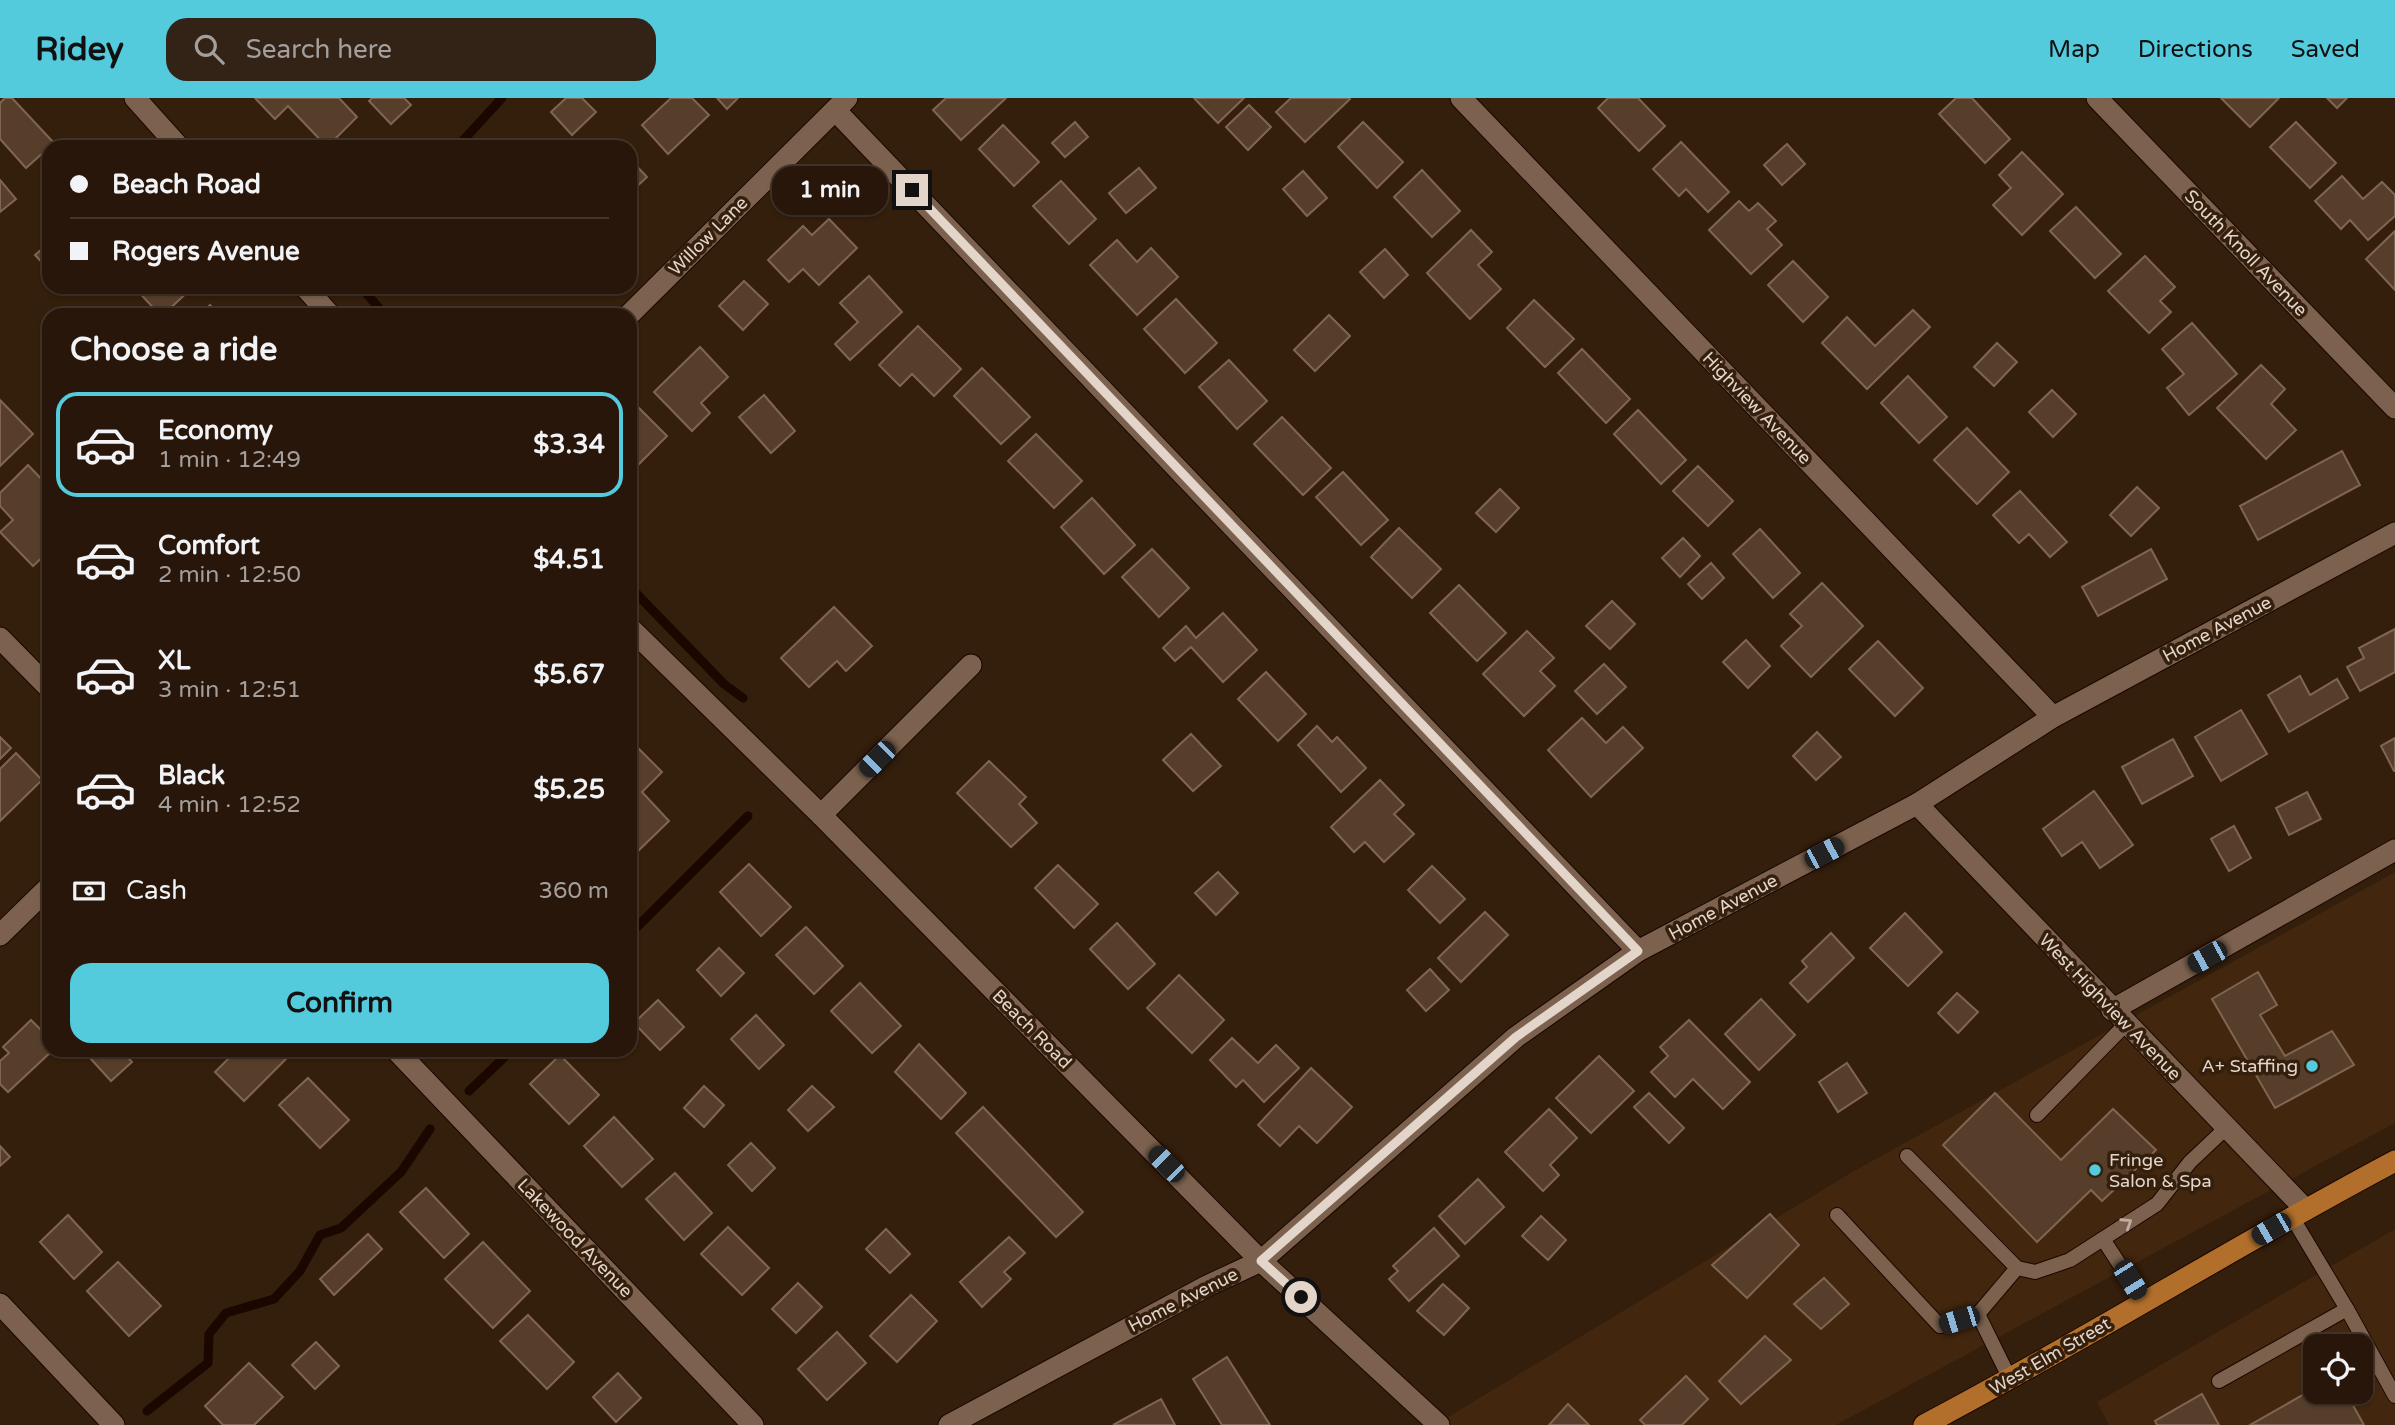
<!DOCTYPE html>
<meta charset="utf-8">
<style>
:root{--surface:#271609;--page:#332317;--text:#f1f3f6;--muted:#a49f9c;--line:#43352a;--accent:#54cadd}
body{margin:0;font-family:"Varela Round",sans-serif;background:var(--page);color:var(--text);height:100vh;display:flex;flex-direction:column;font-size:26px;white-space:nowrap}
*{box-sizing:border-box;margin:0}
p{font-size:23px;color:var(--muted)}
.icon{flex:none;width:38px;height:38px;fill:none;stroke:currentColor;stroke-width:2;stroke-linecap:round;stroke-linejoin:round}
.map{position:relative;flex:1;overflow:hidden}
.side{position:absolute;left:42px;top:210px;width:595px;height:749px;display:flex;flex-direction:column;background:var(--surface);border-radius:21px;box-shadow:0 2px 5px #0004,0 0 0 2px var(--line)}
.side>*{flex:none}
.banner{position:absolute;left:42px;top:42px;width:595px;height:154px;border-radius:21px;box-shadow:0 2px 5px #0004,0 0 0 2px var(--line);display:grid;align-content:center;height:154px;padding:0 28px;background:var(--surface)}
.fabs{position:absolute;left:2303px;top:1236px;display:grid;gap:14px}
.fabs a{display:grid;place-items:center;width:70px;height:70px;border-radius:14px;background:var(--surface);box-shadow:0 2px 5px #0004,0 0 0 2px var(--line);font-size:35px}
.end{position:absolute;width:32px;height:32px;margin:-16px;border:9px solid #e4d5ca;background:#111;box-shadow:0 0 0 4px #111}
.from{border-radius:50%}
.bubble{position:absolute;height:49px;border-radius:21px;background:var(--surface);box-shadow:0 2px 5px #0004,0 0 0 2px var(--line);font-size:23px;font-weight:700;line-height:49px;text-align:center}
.car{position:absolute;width:21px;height:42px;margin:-21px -10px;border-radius:9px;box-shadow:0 0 5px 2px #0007;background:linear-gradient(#222 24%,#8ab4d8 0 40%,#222 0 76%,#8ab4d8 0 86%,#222 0)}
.banner b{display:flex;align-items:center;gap:24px;height:66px;font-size:26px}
.banner b+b{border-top:2px solid var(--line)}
.banner i{width:18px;height:18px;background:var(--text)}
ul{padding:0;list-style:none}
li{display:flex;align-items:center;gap:21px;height:105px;margin:0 14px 10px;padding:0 14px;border:4px solid transparent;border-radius:21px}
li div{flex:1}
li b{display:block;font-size:26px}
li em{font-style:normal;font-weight:700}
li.current{border-color:var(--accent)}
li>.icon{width:63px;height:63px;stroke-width:1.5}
h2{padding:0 28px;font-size:32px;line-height:84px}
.pay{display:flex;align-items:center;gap:18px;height:77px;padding:0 28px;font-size:26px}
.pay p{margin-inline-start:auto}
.action{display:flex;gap:14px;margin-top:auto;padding:14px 28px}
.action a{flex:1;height:80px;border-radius:21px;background:var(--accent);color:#111;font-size:28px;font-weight:700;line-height:80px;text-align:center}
header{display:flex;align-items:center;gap:42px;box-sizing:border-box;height:98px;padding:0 35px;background:var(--accent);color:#111}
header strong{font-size:33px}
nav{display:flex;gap:38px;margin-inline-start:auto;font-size:24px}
.search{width:490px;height:63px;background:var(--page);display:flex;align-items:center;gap:18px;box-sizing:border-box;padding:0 24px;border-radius:21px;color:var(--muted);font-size:26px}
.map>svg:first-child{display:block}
.built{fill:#42260e;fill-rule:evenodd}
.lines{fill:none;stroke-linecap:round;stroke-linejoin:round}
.stream{stroke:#1b0700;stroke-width:9}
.building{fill:#563e2b;stroke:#806652;stroke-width:2}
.service-casing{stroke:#1b0700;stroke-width:16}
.minor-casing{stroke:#1b0700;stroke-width:23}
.primary-casing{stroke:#1b0700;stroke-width:23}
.service{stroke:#7c624e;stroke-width:14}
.minor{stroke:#7c624e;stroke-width:21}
.primary{stroke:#b16f2b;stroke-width:21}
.oneway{stroke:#c0ad9f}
.route{stroke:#e4d5ca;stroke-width:9}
.poi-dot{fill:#54cadd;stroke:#341e0c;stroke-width:2.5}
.labels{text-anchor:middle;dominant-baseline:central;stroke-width:7;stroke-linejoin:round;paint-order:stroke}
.street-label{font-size:18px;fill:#e4d5ca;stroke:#341e0c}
.poi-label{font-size:18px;fill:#e4d5ca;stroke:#341e0c;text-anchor:end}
</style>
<header>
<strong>Ridey</strong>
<div class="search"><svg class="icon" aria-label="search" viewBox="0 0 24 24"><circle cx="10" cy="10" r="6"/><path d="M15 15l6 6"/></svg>Search here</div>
<nav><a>Map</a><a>Directions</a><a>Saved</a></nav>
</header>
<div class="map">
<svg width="2395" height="1327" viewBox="0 0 2395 1327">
<rect width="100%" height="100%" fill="#341e0c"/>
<g class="built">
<polygon points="2395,774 2395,1025 1836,1327 1435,1327 1854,1073"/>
<path d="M2395 1131V1327H2109L2097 1304ZM2315 1248H2361V1293H2315Z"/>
</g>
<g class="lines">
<g class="stream">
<polyline points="457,49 502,0"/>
<polyline points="361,189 385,217"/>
<polyline points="630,489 724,586 743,600"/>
<polyline points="630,836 748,718"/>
<polyline points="469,993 512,952"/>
<polyline points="147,1313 208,1265 209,1236 226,1215 274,1201 300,1173 320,1137 341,1130 401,1074 430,1031"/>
</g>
</g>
<g class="building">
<polygon points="5,0 12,0 54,45 26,70 0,41 0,5"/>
<polygon points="255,0 339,0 357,19 327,49 288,8 275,21"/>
<polygon points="372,0 404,0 411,7 391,26 369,3"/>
<polygon points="566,0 582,0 596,14 572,37 551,14"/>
<polygon points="671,0 692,0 709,17 668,56 642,27"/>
<polygon points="717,0 738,0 727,11"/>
<polygon points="946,0 1006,0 961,42 933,12"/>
<polygon points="1194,0 1244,0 1218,25"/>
<polygon points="1291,0 1349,0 1350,1 1305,44 1276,14"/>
<polygon points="1608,0 1638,0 1665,28 1639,53 1598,10"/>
<polygon points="1956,0 1972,0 2010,41 1985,65 1939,16"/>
<polygon points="2221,0 2279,0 2250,29"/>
<polygon points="2327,0 2347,0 2337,10"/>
<polygon points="1249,7 1271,29 1248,52 1226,29"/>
<polygon points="1075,24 1088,39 1065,59 1052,45"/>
<polygon points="1363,24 1403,64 1377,90 1338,49"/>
<polygon points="2296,24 2336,65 2310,90 2270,49"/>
<polygon points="1003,27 1039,64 1014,88 979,51"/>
<polygon points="1681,44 1729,94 1708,114 1686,91 1679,98 1653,71"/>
<polygon points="1787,46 1805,66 1782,87 1764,67"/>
<polygon points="2022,54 2063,96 2022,137 1993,107 2011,90 1999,77"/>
<polygon points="630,61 647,79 630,95"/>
<polygon points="1139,70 1156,90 1126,115 1109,95"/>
<polygon points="1422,72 1460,113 1432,139 1394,99"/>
<polygon points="1303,73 1327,100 1307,118 1283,91"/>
<polygon points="2342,78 2363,101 2382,84 2395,97 2395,118 2368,142 2350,122 2341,131 2315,103"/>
<polygon points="0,82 16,101 0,114"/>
<polygon points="1061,83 1096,121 1069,146 1033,108"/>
<polygon points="1739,103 1749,113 1758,105 1776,123 1767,131 1782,147 1751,176 1709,132"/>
<polygon points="2076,109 2121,156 2095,180 2050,133"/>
<polygon points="829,121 857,150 819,187 803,171 789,184 768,162 803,128 812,137"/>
<polygon points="1471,132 1492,154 1478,167 1501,191 1470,221 1427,175"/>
<polygon points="2395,133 2395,192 2366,161"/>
<polygon points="1117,142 1137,164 1151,150 1178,179 1137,217 1090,167"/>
<polygon points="49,145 49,172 35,157"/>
<polygon points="1385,151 1408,177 1384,200 1360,174"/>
<polygon points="2145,158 2175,189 2160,203 2171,214 2149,235 2108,193"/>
<polygon points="1793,163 1828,199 1803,224 1768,187"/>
<polygon points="869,178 902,214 850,262 835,246 858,224 840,205"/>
<polygon points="744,183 768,206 743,232 719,208"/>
<polygon points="134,189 193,189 163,217 160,217"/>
<polygon points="1176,201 1217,245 1185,275 1144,231"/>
<polygon points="1534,202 1574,241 1545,269 1507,230"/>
<polygon points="210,207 220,217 200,217"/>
<polygon points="1913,212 1930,229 1867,291 1822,245 1847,219 1875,248"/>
<polygon points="1329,217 1350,238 1315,273 1294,252"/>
<polygon points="2192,225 2237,276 2189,317 2167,290 2184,276 2162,251"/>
<polygon points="918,228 961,271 934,298 912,276 900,288 879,267"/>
<polygon points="1997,245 2017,264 1994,288 1974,269"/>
<polygon points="700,249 728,279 701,305 710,315 692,333 654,294"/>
<polygon points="1582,251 1630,301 1606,325 1558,275"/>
<polygon points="1229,262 1267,303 1237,331 1199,289"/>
<polygon points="2261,267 2285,291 2271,306 2296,332 2266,361 2217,310"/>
<polygon points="982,270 1030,319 1001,346 954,298"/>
<polygon points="1908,278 1947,319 1919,345 1881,305"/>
<polygon points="2052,292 2076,316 2053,339 2029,314"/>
<polygon points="764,297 795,333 771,355 739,319"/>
<polygon points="0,302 33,336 0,368"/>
<polygon points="632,303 667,338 630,375 630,305"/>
<polygon points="1638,312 1686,362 1661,386 1614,336"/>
<polygon points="1282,319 1331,370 1303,397 1254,346"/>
<polygon points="1967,330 2009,374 1977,406 1934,362"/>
<polygon points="1036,336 1082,383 1054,410 1008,363"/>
<polygon points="2342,353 2360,387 2258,442 2240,408"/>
<polygon points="28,367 49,389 49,453 33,468 0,434 13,422 0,408 0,395"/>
<polygon points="1698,368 1733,403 1708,428 1673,393"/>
<polygon points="1343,374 1388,422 1361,447 1316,399"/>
<polygon points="2137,389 2159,410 2131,438 2110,417"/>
<polygon points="1500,391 1519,410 1496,434 1476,415"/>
<polygon points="2020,393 2067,444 2050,459 2029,436 2019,445 1993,417"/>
<polygon points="1092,400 1135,447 1104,476 1061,429"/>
<polygon points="1399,430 1441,471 1412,500 1371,459"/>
<polygon points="1760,431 1800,475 1773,500 1733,456"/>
<polygon points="1683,440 1700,458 1680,479 1662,460"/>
<polygon points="1152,451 1189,490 1159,519 1122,479"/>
<polygon points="2151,451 2167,481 2098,518 2082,489"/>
<polygon points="1711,465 1724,480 1702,501 1688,486"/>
<polygon points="1822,485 1863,528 1811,579 1781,548 1802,528 1790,516"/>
<polygon points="1459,487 1506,535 1477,563 1430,515"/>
<polygon points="1612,503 1635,526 1610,551 1586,528"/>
<polygon points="834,509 872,548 846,573 837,563 809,589 781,560"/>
<polygon points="1223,515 1257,552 1223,584 1191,549 1175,563 1163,550 1186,528 1196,540"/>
<polygon points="2395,531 2395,574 2360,593 2347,569 2364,560 2359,550"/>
<polygon points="1527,533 1554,560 1540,573 1555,588 1524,618 1483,576"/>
<polygon points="1746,542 1770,568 1748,590 1723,564"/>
<polygon points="1878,543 1923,590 1895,618 1849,571"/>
<polygon points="1604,566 1626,589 1597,616 1575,593"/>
<polygon points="1266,574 1306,616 1278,643 1238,601"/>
<polygon points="2300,578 2310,597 2337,581 2348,600 2289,634 2268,597"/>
<polygon points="2241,612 2267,656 2221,683 2195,639"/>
<polygon points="1582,620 1606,645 1623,629 1643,650 1591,699 1548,652"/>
<polygon points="1317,628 1332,644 1337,639 1366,670 1341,694 1298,647"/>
<polygon points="1817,634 1841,659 1816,682 1793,658"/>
<polygon points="1191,636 1221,668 1193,693 1163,662"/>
<polygon points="0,639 11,650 0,661"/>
<polygon points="2395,640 2395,673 2394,673 2381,648"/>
<polygon points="2173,641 2193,678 2142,706 2122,669"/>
<polygon points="638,650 662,674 642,694 669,723 636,755 630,748 630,657"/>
<polygon points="16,655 42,682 0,723 0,671"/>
<polygon points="989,663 1026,699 1019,706 1037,725 1011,749 957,695"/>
<polygon points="1380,682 1404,707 1394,716 1414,736 1384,764 1365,744 1354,754 1331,729"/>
<polygon points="2094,693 2133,747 2100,770 2082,744 2062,758 2043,731"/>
<polygon points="2307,694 2321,721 2289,737 2276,710"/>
<polygon points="2234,728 2251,760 2229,773 2211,741"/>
<polygon points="749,766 791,809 761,838 720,794"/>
<polygon points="1058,767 1098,806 1074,830 1035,790"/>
<polygon points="1432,768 1465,801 1440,825 1408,792"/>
<polygon points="1218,774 1238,795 1216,817 1195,795"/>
<polygon points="1485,814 1508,837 1461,884 1438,860"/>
<polygon points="1905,815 1942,854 1908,888 1870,850"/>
<polygon points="1117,825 1155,866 1128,891 1090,851"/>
<polygon points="806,829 843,868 814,896 776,857"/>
<polygon points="1831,835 1854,860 1808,904 1790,885 1807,869 1802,863"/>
<polygon points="719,850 744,875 721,898 697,872"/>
<polygon points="1430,871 1449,892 1426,913 1407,892"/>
<polygon points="2258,874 2277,907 2260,917 2285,958 2332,933 2354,967 2275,1010 2212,901"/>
<polygon points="1179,877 1224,922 1192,955 1147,910"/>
<polygon points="860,885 901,928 872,955 831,913"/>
<polygon points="1957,895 1978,914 1958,935 1938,915"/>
<polygon points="1761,901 1795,937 1759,972 1725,936"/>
<polygon points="658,902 684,929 660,952 634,925"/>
<polygon points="756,917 784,947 759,971 731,941"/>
<polygon points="31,922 49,940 49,952 53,952 8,994 0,986 0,963 9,955 3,949"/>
<polygon points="1689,922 1750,984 1723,1011 1693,981 1675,999 1651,974 1668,958 1660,949"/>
<polygon points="1232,940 1258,965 1276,947 1299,970 1264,1004 1243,982 1236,989 1210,962"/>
<polygon points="919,946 966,995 941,1021 895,974"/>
<polygon points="99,952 121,952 132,964 111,983 90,960"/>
<polygon points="237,952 293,952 294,953 244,1003 215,974"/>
<polygon points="560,957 599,997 569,1026 530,986"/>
<polygon points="1599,958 1634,993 1591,1035 1556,1000"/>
<polygon points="1847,965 1867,995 1838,1014 1819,984"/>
<polygon points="1311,970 1352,1009 1317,1045 1299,1028 1280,1048 1258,1027"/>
<polygon points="308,980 349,1022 320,1050 279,1007"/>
<polygon points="704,988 724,1007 704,1029 684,1010"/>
<polygon points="812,988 834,1009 808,1033 788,1012"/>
<polygon points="1649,995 1684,1030 1669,1045 1634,1009"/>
<polygon points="1995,995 2061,1062 2113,1011 2156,1052 2102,1103 2091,1092 2037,1144 1943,1047"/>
<polygon points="983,1009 1083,1114 1056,1139 956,1035"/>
<polygon points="1549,1011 1577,1040 1550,1067 1559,1077 1543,1093 1505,1054"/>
<polygon points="614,1019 653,1061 622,1089 584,1048"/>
<polygon points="751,1045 775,1070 752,1093 728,1067"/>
<polygon points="0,1048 10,1059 0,1068"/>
<polygon points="675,1075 712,1115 684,1142 646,1101"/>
<polygon points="1478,1081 1504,1109 1465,1146 1439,1118"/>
<polygon points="426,1090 469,1136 444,1160 400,1114"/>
<polygon points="1770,1116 1799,1147 1747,1200 1712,1167"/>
<polygon points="68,1117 102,1154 74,1181 40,1144"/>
<polygon points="1541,1118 1566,1142 1548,1162 1522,1138"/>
<polygon points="728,1129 769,1170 742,1197 701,1156"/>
<polygon points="1434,1130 1459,1158 1409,1203 1389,1181 1398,1173 1393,1168"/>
<polygon points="886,1131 910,1156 890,1175 866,1151"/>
<polygon points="368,1136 382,1151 334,1197 320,1181"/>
<polygon points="1009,1139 1025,1155 1004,1174 1011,1181 982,1209 960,1184"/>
<polygon points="483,1144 530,1193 493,1230 445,1181"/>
<polygon points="118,1164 161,1208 129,1238 87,1193"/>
<polygon points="1824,1180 1849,1206 1821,1231 1794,1206"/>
<polygon points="798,1185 822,1209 796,1235 772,1211"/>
<polygon points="1443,1186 1469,1210 1444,1237 1417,1213"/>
<polygon points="911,1197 937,1223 897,1264 870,1238"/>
<polygon points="528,1217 574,1264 547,1291 500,1243"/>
<polygon points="837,1234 866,1265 827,1302 798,1271"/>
<polygon points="1765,1238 1791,1262 1741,1306 1719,1283"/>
<polygon points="316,1244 339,1268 315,1291 292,1267"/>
<polygon points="1227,1259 1270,1327 1222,1327 1193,1281"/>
<polygon points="249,1265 283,1299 254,1327 223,1327 205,1308"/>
<polygon points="618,1275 641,1300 616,1324 593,1299"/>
<polygon points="1686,1278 1708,1301 1682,1327 1645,1327 1640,1322"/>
<polygon points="2315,1290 2315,1293 2345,1293 2364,1327 2250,1327"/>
<polygon points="2202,1296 2219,1327 2157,1327 2155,1323"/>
<polygon points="1161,1301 1175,1327 1113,1327"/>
<polygon points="1568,1306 1589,1327 1549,1327"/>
</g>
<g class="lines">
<g class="service-casing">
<g id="service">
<polyline points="2037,1017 2126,926"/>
<polyline points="1907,1058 2017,1170 1978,1216"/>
<polyline points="1837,1117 1940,1228 1978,1216 2010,1281"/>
<polyline points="2292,1119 2347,1211 2395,1298"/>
<polyline points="2103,1141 2144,1204"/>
<polyline points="2017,1170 2035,1174 2070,1162 2157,1106 2190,1064 2226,1030"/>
<polyline points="2219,1283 2347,1211"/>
</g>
</g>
<g class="minor-casing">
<g id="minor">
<polyline points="135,0 179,49"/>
<polyline points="1461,0 2053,619"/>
<polyline points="2097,0 2395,310"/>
<polyline points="835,12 1638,853"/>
<polyline points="305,189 330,217"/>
<polyline points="629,217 847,0"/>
<polyline points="630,530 821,717 1261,1163 1439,1327"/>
<polyline points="0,540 49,590"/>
<polyline points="1917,706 2305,1111"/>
<polyline points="821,717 971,567"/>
<polyline points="0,837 49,789"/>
<polyline points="2112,912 2395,752"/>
<polyline points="396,952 753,1327"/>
<polyline points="0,1206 114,1327"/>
<polyline points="949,1327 1207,1188 1261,1163 1516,939 1638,853 1917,706 2053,619 2395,435"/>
</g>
</g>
<g class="primary-casing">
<path id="primary" d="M1924 1327C2084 1243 2236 1147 2395 1063"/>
</g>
<use href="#service" class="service"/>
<use href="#minor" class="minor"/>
<use href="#primary" class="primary"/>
</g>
<defs><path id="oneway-chevron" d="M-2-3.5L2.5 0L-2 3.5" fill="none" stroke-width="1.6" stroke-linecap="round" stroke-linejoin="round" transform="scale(1.75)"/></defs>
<use class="oneway" href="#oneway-chevron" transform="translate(2127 1125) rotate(-33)"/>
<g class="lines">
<polyline class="route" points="912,92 1638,853 1516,939 1261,1163 1301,1199"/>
</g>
<g class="poi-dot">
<circle cx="2312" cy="968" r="7"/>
<circle cx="2095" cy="1072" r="7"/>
</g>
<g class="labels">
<g class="street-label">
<text transform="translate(708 138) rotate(-45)">Willow Lane</text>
<text transform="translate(2246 155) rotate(46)">South Knoll Avenue</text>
<text transform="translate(1757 310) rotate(46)">Highview Avenue</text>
<text transform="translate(2217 531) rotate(-28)">Home Avenue</text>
<text transform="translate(1723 809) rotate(-28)">Home Avenue</text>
<text transform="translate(2110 909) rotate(46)">West Highview Avenue</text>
<text transform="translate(1032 931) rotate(45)">Beach Road</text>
<text transform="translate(575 1140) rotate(46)">Lakewood Avenue</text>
<text transform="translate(1183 1202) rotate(-27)">Home Avenue</text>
<text transform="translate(2050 1258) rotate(-30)">West Elm Street</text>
</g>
<g class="poi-label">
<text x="2298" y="968">A+ Staffing</text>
<text x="2109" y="1062" text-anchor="start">Fringe<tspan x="2109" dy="21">Salon &amp; Spa</tspan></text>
</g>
</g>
</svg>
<div class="fabs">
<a><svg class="icon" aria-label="locate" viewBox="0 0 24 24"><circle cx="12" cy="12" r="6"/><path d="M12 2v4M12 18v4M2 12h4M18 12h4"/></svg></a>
</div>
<i class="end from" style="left:1301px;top:1199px"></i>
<i class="end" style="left:912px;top:92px"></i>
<div class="bubble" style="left:772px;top:68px;width:116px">1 min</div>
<i class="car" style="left:877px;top:661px;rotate:225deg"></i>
<i class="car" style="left:1824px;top:755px;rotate:62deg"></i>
<i class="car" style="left:2207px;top:859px;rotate:241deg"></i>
<i class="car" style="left:1166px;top:1066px;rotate:315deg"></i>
<i class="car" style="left:2271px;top:1131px;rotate:240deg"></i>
<i class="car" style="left:2130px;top:1182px;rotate:148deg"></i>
<i class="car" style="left:1959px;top:1222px;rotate:253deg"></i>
<div class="banner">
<b><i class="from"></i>Beach Road</b>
<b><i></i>Rogers Avenue</b>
</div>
<section class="side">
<h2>Choose a ride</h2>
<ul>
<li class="current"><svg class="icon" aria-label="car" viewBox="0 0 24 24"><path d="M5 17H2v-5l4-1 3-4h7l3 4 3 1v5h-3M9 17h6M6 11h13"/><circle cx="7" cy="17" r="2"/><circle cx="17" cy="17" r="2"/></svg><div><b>Economy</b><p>1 min · 12:49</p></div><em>$3.34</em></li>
<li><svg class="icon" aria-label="car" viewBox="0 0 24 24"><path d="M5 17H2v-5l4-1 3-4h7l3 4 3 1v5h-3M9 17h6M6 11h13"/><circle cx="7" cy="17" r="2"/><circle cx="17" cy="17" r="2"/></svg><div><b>Comfort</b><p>2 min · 12:50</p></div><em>$4.51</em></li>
<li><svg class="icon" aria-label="car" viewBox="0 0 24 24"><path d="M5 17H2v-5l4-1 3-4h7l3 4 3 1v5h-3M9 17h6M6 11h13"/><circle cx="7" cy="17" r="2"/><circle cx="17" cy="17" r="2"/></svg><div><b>XL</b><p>3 min · 12:51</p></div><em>$5.67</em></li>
<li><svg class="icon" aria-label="car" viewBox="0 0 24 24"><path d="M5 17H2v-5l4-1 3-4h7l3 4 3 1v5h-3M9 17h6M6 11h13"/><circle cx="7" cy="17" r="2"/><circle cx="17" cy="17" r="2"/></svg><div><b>Black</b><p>4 min · 12:52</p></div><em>$5.25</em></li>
</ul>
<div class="pay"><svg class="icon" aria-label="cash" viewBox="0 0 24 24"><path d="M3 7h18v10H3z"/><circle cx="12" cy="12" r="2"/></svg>Cash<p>360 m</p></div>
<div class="action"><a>Confirm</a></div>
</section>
</div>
